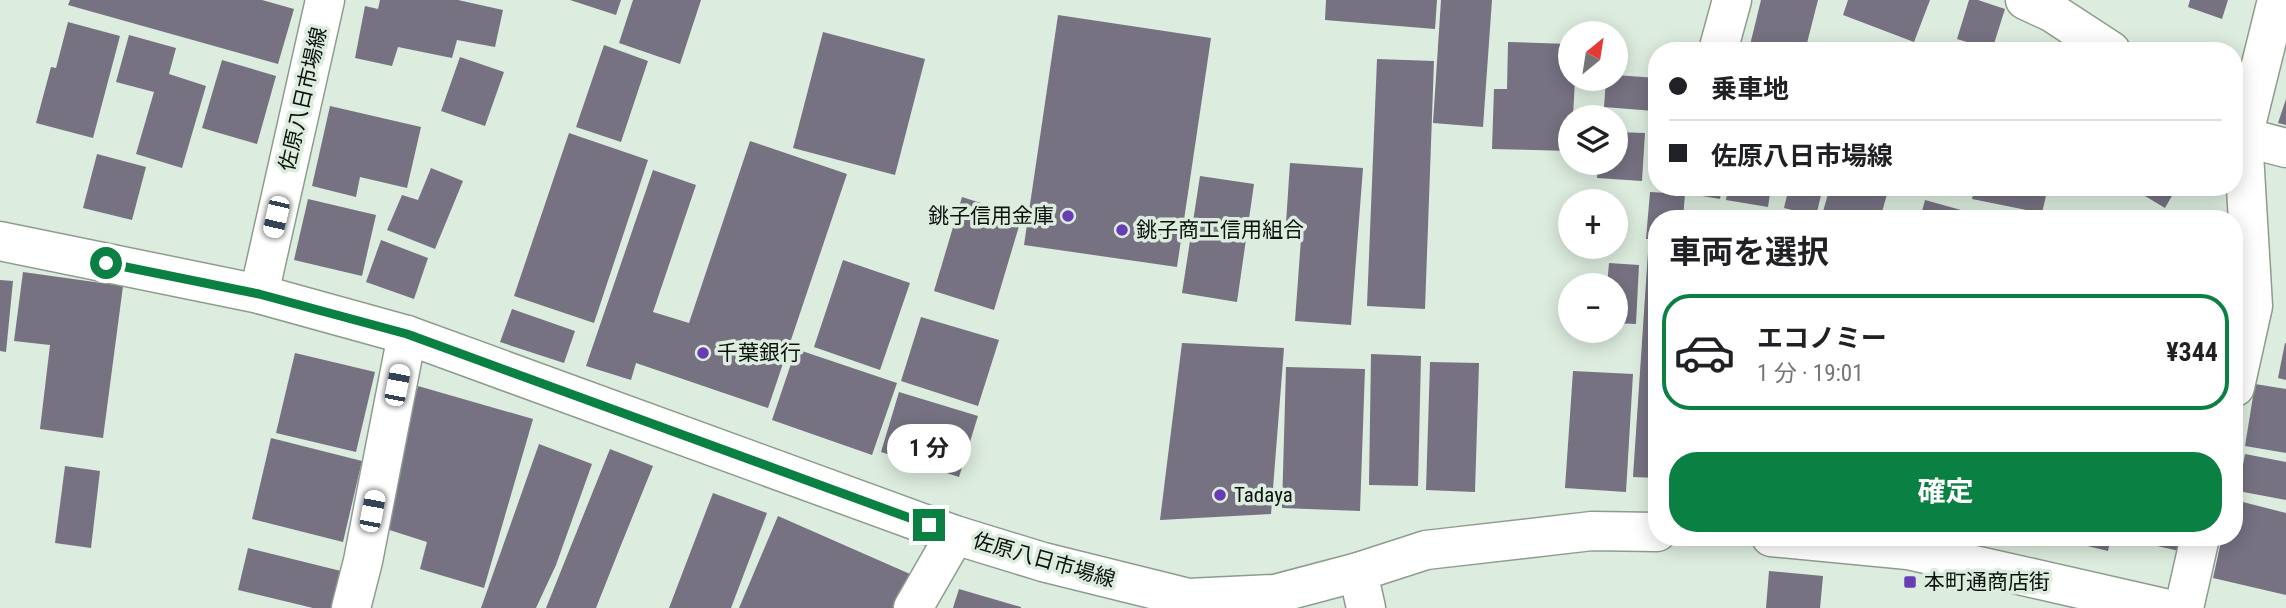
<!DOCTYPE html>
<html lang="ja">
<meta charset="utf-8">
<style>
:root{--surface:#fff;--page:#f2f2f2;--text:#202124;--muted:#757577;--line:#e0e0e0;--accent:#0b8043}
body{margin:0;font-family:"Roboto Condensed","Noto Sans JP",sans-serif;background:var(--page);color:var(--text);height:100vh;display:flex;flex-direction:column;font-size:26px;white-space:nowrap}
*{box-sizing:border-box;margin:0}
p{font-size:23px;color:var(--muted)}
.icon{flex:none;width:38px;height:38px;fill:none;stroke:currentColor;stroke-width:2;stroke-linecap:round;stroke-linejoin:round}
.map{position:relative;flex:1;overflow:hidden}
.drawer{position:absolute;left:1648px;top:210px;width:595px;height:336px;display:flex;flex-direction:column;background:var(--surface);border-radius:28px;box-shadow:0 4px 18px #0003}
.drawer>*{flex:none}
.banner{position:absolute;left:1648px;top:42px;width:595px;height:154px;border-radius:28px;box-shadow:0 4px 18px #0003;display:grid;align-content:center;height:154px;padding:0 21px;background:var(--surface)}
.needle{width:46px;rotate:30deg}
.controls{position:absolute;left:1558px;top:21px;display:grid;gap:14px}
.controls a{display:grid;place-items:center;width:70px;height:70px;border-radius:50%;background:var(--surface);box-shadow:0 4px 18px #0003;font-size:35px}
.end{position:absolute;width:32px;height:32px;margin:-16px;border:9px solid #0b8043;background:#fff;box-shadow:0 0 0 4px #fff}
.from{border-radius:50%}
.bubble{position:absolute;height:49px;border-radius:24px;background:var(--surface);box-shadow:0 4px 18px #0003;font-size:23px;font-weight:700;line-height:49px;text-align:center}
.car{position:absolute;width:21px;height:42px;margin:-21px -10px;border-radius:9px;box-shadow:0 0 5px 2px #0007;background:linear-gradient(#fff 24%,#345 0 40%,#fff 0 76%,#345 0 86%,#fff 0)}
.banner b{display:flex;align-items:center;gap:24px;height:66px;font-size:26px}
.banner b+b{border-top:2px solid var(--line)}
.banner i{width:18px;height:18px;background:var(--text)}
ul{padding:0;list-style:none}
li{display:flex;align-items:center;gap:21px;height:116px;margin:0 14px 10px;padding:0 7px;border:4px solid var(--line);border-radius:28px}
li div{flex:1}
li b{display:block;font-size:26px}
li em{font-style:normal;font-weight:700}
li.on{border-color:var(--accent)}
li>.icon{width:63px;height:63px;stroke-width:1.5}
h2{padding:0 21px;font-size:32px;line-height:84px}
.primary-button{display:flex;gap:14px;margin-top:auto;padding:14px 21px}
.primary-button a{flex:1;height:80px;border-radius:28px;background:var(--accent);color:#fff;font-size:28px;font-weight:700;line-height:80px;text-align:center}
.map>svg:first-child{display:block}
.building{fill:#767282}
.lines{fill:none;stroke-linecap:round;stroke-linejoin:round}
.minor-casing{stroke:#8e9c8f;stroke-width:41}
.major-casing{stroke:#8e9c8f;stroke-width:41}
.minor{stroke:#fff;stroke-width:38}
.major{stroke:#fff;stroke-width:38}
.route{stroke:#0b8043;stroke-width:9}
.poi-dot{fill:#693cb4;stroke:#dcecde;stroke-width:2.5}
.labels{text-anchor:middle;dominant-baseline:central;stroke-width:7;stroke-linejoin:round;paint-order:stroke}
.street-label{font-size:21px;fill:#0b110c;stroke:#dcecde}
.poi-label{font-size:21px;fill:#0b110c;stroke:#dcecde;text-anchor:start}
</style>
<div class="map">
<svg width="2286" height="608" viewBox="0 0 2286 608">
<rect width="100%" height="100%" fill="#dcecde"/>
<g class="building">
<polygon points="70,0 262,0 294,9 278,64 68,5"/>
<polygon points="380,0 458,0 503,10 495,47 457,40 452,58 398,47 392,66 355,58 365,6 378,9"/>
<polygon points="570,0 621,0 616,15"/>
<polygon points="633,0 701,0 680,64 619,43"/>
<polygon points="1326,0 1437,0 1435,29 1325,20"/>
<polygon points="1441,0 1492,0 1483,127 1433,123"/>
<polygon points="1761,0 1818,0 1805,51 1770,51 1750,45"/>
<polygon points="1848,0 1930,0 1914,42 1843,15"/>
<polygon points="1969,0 1978,0 2005,9 1992,50 1957,39"/>
<polygon points="2190,0 2228,0 2222,19 2188,7"/>
<polygon points="1058,15 1211,38 1177,267 1024,245"/>
<polygon points="68,22 120,36 93,138 36,123 51,67 56,68"/>
<polygon points="823,32 925,59 895,175 793,148"/>
<polygon points="129,35 176,48 169,74 206,86 182,168 136,154 154,92 116,82"/>
<polygon points="1508,42 1570,44 1570,79 1575,79 1573,117 1570,117 1570,151 1492,149 1494,89 1507,89"/>
<polygon points="604,45 648,61 621,142 576,127"/>
<polygon points="460,57 504,72 485,126 441,111"/>
<polygon points="1377,59 1434,61 1425,309 1367,306"/>
<polygon points="222,60 276,76 257,144 202,128"/>
<polygon points="1615,75 1657,78 1654,111 1604,107 1606,79 1615,79"/>
<polygon points="2286,99 2286,125 2278,123"/>
<polygon points="330,106 421,127 407,188 360,177 356,197 312,186"/>
<polygon points="1615,132 1645,133 1642,181 1597,178 1598,163 1615,163"/>
<polygon points="569,133 648,160 594,323 514,296"/>
<polygon points="750,141 847,174 768,408 636,363 631,380 586,366 653,170 696,185 653,312 689,323"/>
<polygon points="1656,147 1657,147 1657,176 1651,174"/>
<polygon points="97,154 146,167 132,220 83,208"/>
<polygon points="1290,163 1363,168 1351,325 1295,321 1301,239 1285,238"/>
<polygon points="431,168 463,181 435,249 387,230 402,195 418,200"/>
<polygon points="1200,176 1254,184 1237,302 1182,293"/>
<polygon points="1691,187 1722,187 1720,199 1690,194"/>
<polygon points="1728,187 1771,187 1768,207 1726,200"/>
<polygon points="1789,187 1823,187 1816,216 1784,208"/>
<polygon points="1830,187 1889,187 1880,219 1832,219 1822,215"/>
<polygon points="1975,187 2048,187 2042,213 1972,199"/>
<polygon points="2130,187 2177,187 2165,208"/>
<polygon points="1650,192 1685,194 1683,219 1657,219 1657,239 1646,239"/>
<polygon points="962,197 1022,216 994,310 934,291"/>
<polygon points="308,199 376,215 362,276 294,260"/>
<polygon points="1925,200 1961,210 1958,219 1920,219"/>
<polygon points="381,240 428,258 414,299 366,282"/>
<polygon points="1648,252 1657,253 1657,478 1633,477"/>
<polygon points="843,260 910,283 880,370 814,347"/>
<polygon points="1609,263 1639,265 1636,324 1615,323 1615,285 1607,285"/>
<polygon points="23,272 123,286 103,438 40,429 50,345 14,341"/>
<polygon points="0,280 13,281 6,352 0,351"/>
<polygon points="512,309 575,331 564,363 500,342"/>
<polygon points="921,317 999,340 978,406 901,381"/>
<polygon points="1182,343 1284,348 1271,514 1160,520"/>
<polygon points="2285,343 2286,343 2286,380 2278,378"/>
<polygon points="796,349 897,383 872,455 772,420"/>
<polygon points="295,353 375,372 356,452 276,433"/>
<polygon points="1371,354 1421,356 1418,486 1369,485"/>
<polygon points="1430,362 1479,363 1475,492 1426,490"/>
<polygon points="1286,367 1365,369 1360,511 1282,508"/>
<polygon points="1573,371 1633,374 1626,492 1565,488"/>
<polygon points="2255,384 2286,389 2286,453 2245,446"/>
<polygon points="418,386 533,419 484,588 420,569 427,542 377,526"/>
<polygon points="899,392 978,416 959,477 881,452"/>
<polygon points="271,438 362,461 343,542 252,519"/>
<polygon points="539,444 592,464 556,565 536,608 481,608"/>
<polygon points="610,449 653,466 619,550 596,608 546,608"/>
<polygon points="2245,454 2286,462 2286,500 2238,491"/>
<polygon points="65,466 100,471 91,548 55,543"/>
<polygon points="713,493 767,513 731,608 669,608"/>
<polygon points="2235,500 2286,513 2286,595 2213,578 2222,537 2235,537"/>
<polygon points="778,516 910,574 896,608 739,608"/>
<polygon points="2050,537 2111,537 2108,551"/>
<polygon points="2118,537 2181,537 2179,551"/>
<polygon points="248,548 349,573 341,608 313,608 238,590"/>
<polygon points="1769,571 1823,576 1820,608 1766,608"/>
<polygon points="959,589 1021,607 1021,608 953,608"/>
</g>
<g class="lines">
<g class="minor-casing">
<g id="minor">
<polyline points="2025,0 2053,13 2111,51"/>
<polyline points="1718,51 1732,0"/>
<polyline points="2235,132 2243,137 2286,148"/>
<polyline points="0,241 259,294"/>
<polyline points="2235,387 2253,306 2243,137 2277,0"/>
<polyline points="1358,572 1366,608"/>
<polyline points="351,608 363,561 407,335"/>
<polyline points="913,608 955,535"/>
<polyline points="2184,608 2200,537"/>
</g>
</g>
<g class="major-casing">
<g id="major">
<polyline points="325,0 259,294 407,335 955,535 1043,562 1188,598 1275,594 1358,572 1426,550 1592,531 1657,532"/>
<polyline points="1771,537 1908,550 2164,608"/>
</g>
</g>
<use href="#minor" class="minor"/>
<use href="#major" class="major"/>
</g>
<g class="lines">
<polyline class="route" points="106,263 259,294 407,334 929,525"/>
</g>
<g class="poi-dot">
<circle cx="1068" cy="216" r="7"/>
<circle cx="1122" cy="230" r="7"/>
<circle cx="703" cy="353" r="7"/>
<circle cx="1220" cy="495" r="7"/>
<rect x="1903" y="575" width="14" height="14" rx="3.5"/>
</g>
<g class="labels">
<g class="street-label">
<text transform="translate(303 99) rotate(-77)">佐原八日市場線</text>
<text transform="translate(1044 560) rotate(16)">佐原八日市場線</text>
</g>
<g class="poi-label">
<text x="1054" y="216" text-anchor="end">銚子信用金庫</text>
<text x="1136" y="230">銚子商工信用組合</text>
<text x="717" y="353">千葉銀行</text>
<text x="1234" y="495">Tadaya</text>
<text x="1924" y="582">本町通商店街</text>
</g>
</g>
</svg>
<div class="controls">
<a><svg class="needle" viewBox="-14 -14 28 28"><path d="M0-13l5 13h-10z" fill="#e53935"/><path d="M0 13l5-13h-10z" fill="#757577"/></svg></a>
<a><svg class="icon" aria-label="layers" viewBox="0 0 24 24"><path d="M12 4l9 5-9 5-9-5zM3 14l9 5 9-5"/></svg></a>
<a>+</a>
<a>−</a>
</div>
<i class="end from" style="left:106px;top:263px"></i>
<i class="end" style="left:929px;top:525px"></i>
<div class="bubble" style="left:887px;top:424px;width:84px">1 分</div>
<i class="car" style="left:276px;top:217px;rotate:193deg"></i>
<i class="car" style="left:397px;top:385px;rotate:11deg"></i>
<i class="car" style="left:372px;top:511px;rotate:11deg"></i>
<div class="banner">
<b><i class="from"></i>乗車地</b>
<b><i></i>佐原八日市場線</b>
</div>
<section class="drawer">
<h2>車両を選択</h2>
<ul>
<li class="on"><svg class="icon" aria-label="car" viewBox="0 0 24 24"><path d="M5 17H2v-5l4-1 3-4h7l3 4 3 1v5h-3M9 17h6M6 11h13"/><circle cx="7" cy="17" r="2"/><circle cx="17" cy="17" r="2"/></svg><div><b>エコノミー</b><p>1 分 · 19:01</p></div><em>¥344</em></li>
</ul>
<div class="primary-button"><a>確定</a></div>
</section>
</div>
